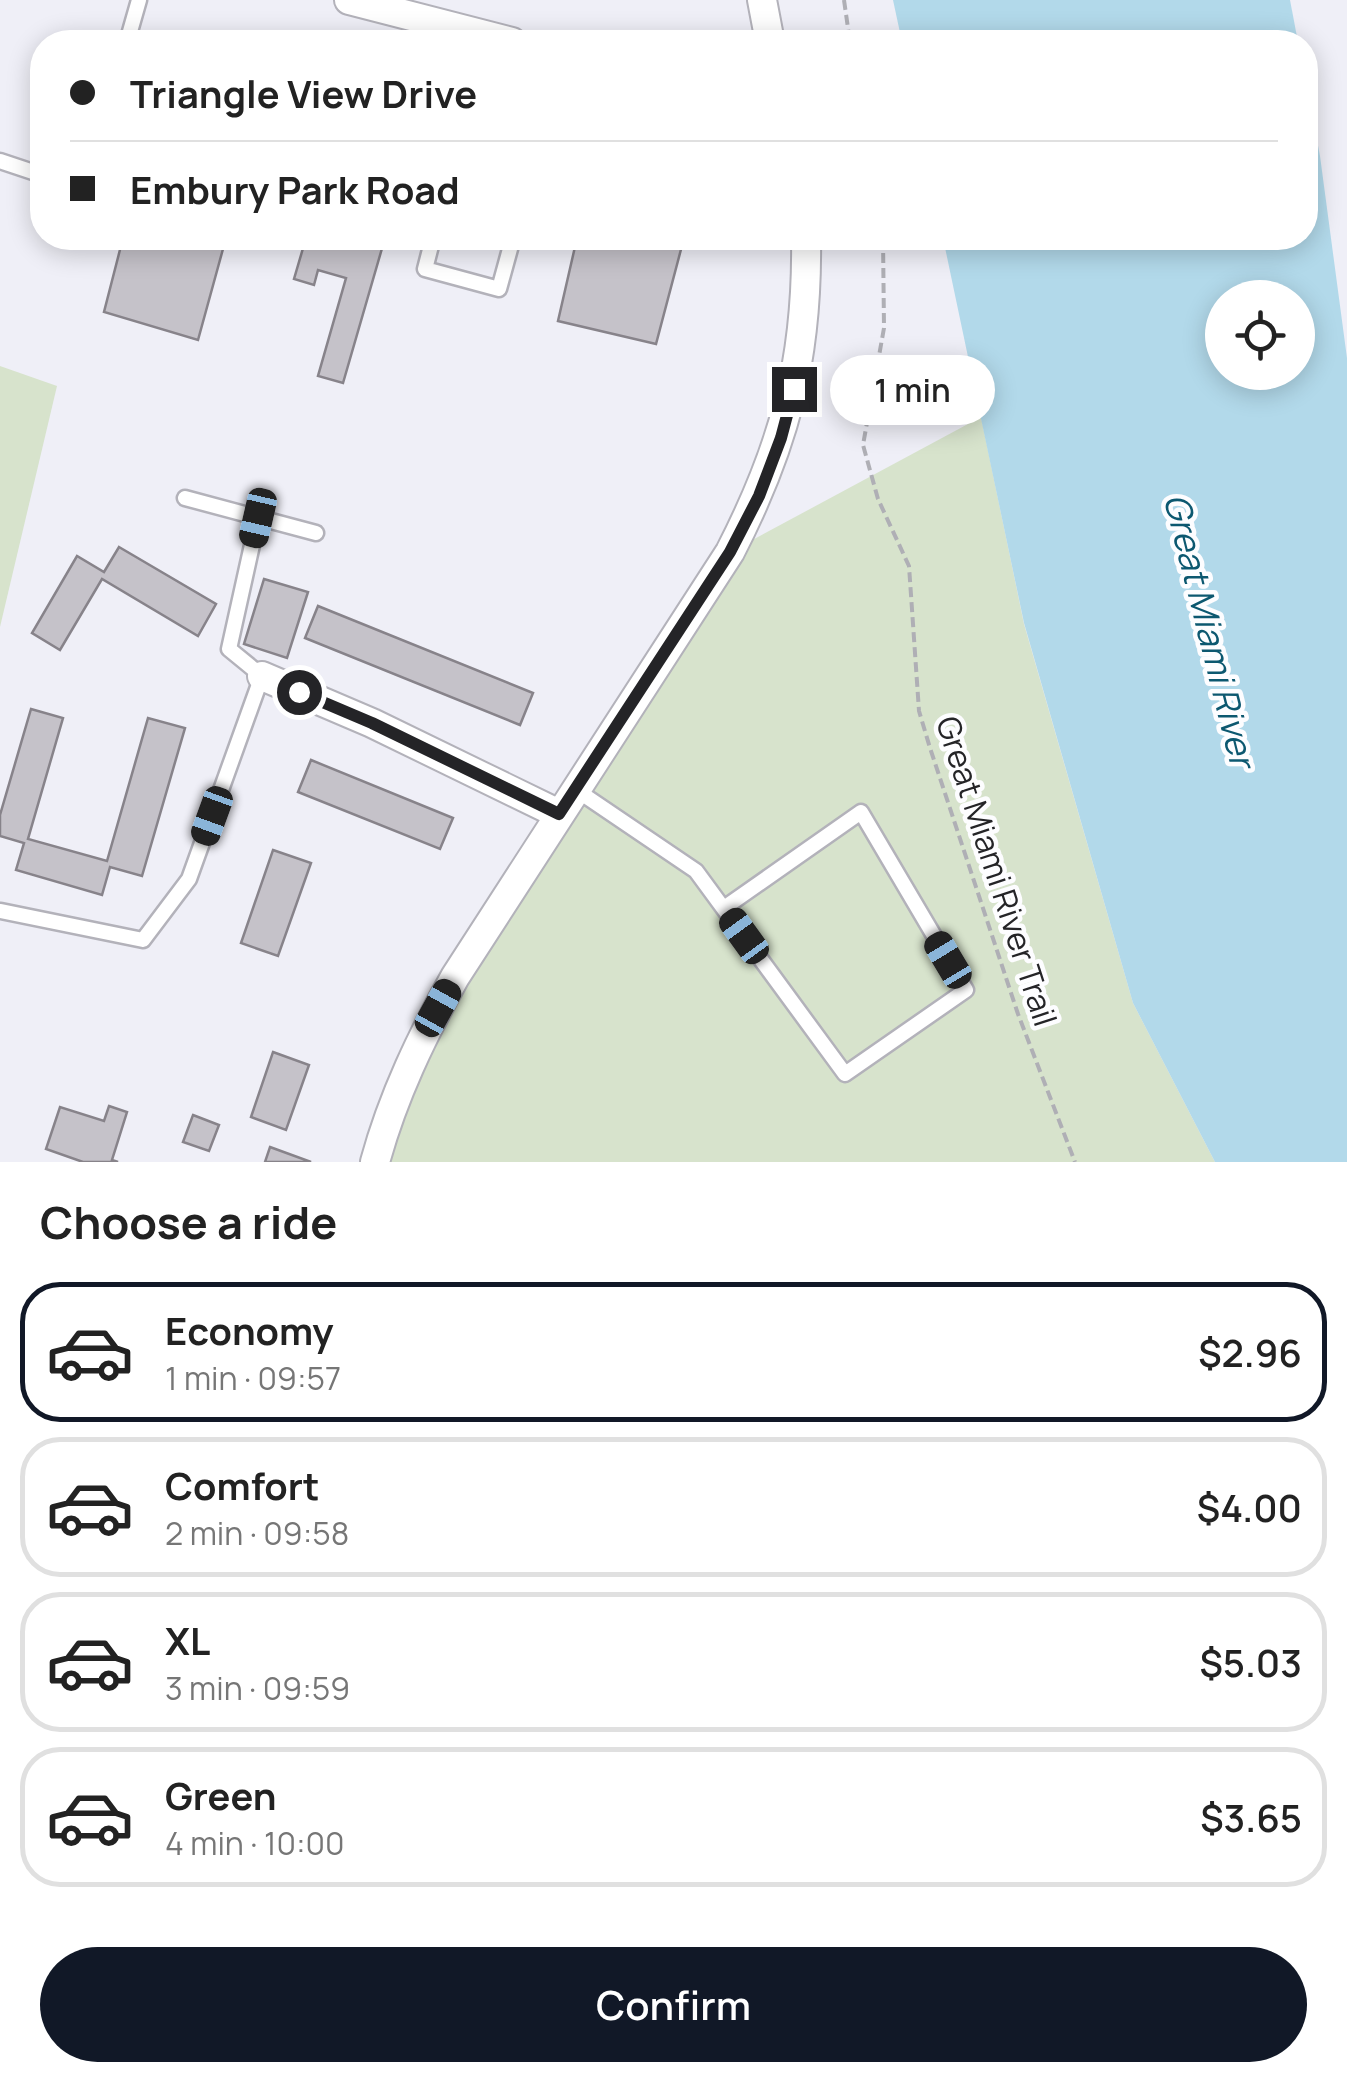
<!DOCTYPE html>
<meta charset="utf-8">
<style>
:root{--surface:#fff;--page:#f2f2f2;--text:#222;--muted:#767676;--line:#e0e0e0;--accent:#111827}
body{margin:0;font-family:Manrope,sans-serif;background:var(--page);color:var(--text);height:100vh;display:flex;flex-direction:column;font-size:38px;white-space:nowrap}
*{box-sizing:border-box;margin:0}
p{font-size:32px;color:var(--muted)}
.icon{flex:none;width:55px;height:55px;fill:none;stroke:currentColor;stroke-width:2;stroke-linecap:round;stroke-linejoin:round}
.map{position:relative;height:1162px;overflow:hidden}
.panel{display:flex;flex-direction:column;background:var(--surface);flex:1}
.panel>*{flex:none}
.top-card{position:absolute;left:30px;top:30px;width:1288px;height:220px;border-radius:40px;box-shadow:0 5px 25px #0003;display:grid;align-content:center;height:220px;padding:0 40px;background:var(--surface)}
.controls{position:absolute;left:1205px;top:280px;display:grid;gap:20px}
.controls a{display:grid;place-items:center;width:110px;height:110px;border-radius:50%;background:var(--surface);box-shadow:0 5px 25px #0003;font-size:50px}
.end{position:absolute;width:45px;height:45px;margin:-22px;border:12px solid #242427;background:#fff;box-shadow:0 0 0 5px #fff}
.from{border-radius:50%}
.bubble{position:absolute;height:70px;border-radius:35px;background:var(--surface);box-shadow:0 5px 25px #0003;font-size:32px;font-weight:600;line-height:70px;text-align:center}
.car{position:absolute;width:30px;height:60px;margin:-30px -15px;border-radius:12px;box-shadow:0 0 8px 2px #0007;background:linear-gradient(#222 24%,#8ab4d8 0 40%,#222 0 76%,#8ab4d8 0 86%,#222 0)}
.top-card b{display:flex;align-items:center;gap:35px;height:95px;font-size:38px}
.top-card b+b{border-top:2px solid var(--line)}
.top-card i{width:25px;height:25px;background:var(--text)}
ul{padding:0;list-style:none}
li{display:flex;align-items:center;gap:30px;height:140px;margin:0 20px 15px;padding:0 20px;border:5px solid var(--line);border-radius:40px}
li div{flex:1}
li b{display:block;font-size:38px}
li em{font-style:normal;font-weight:600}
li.current{border-color:var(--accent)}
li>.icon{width:90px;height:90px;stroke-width:1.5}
h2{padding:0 40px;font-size:45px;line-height:120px}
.primary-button{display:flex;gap:20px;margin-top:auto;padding:20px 40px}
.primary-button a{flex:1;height:115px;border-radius:60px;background:var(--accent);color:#fff;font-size:40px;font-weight:600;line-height:115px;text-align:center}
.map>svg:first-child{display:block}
.green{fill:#d7e3cc}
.water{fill:#b2d9ea;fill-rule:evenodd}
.building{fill:#c5c2c9;stroke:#87838a;stroke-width:2.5}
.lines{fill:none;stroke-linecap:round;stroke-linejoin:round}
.lane-casing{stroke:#b3b2ba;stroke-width:19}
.street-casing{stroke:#b3b2ba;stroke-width:32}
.path{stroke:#afafb5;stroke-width:4;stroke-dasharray:10 5;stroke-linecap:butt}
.lane{stroke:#fff;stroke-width:14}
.street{stroke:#fff;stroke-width:28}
.route{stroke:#242427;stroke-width:12}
.labels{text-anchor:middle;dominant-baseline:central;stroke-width:9;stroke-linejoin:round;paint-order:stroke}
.street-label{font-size:32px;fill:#242427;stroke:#fdfdff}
.water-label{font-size:35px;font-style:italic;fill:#0c5870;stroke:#fdfdff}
</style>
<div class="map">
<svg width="1347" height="1162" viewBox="0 0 1347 1162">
<rect width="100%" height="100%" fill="#efeff7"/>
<g class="green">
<polygon points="0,366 57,386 0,627"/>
<polygon points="981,417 1024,624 1133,1003 1215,1162 375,1162 395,1098 730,552"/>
</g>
<g class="water">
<polygon points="893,0 1290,0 1298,42 902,42"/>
<path d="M1305 77 1320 156 1347 358V1162H1215L1133 1003 1024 623 943 238H1305ZM1222 298H1298V372H1222Z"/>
</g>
<g class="building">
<polygon points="123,238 226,238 198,340 104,312"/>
<polygon points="306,238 385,238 343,383 318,376 346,278 318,270 314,285 294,279"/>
<polygon points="577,238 684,238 656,344 558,321"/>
<polygon points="119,547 216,604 198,636 102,579 60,650 32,633 77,556 104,572"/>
<polygon points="264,579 308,592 287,658 244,644"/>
<polygon points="318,606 533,693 520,725 305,638"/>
<polygon points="31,709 63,718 28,839 107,861 148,718 185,728 142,876 110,867 102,895 16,870 24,843 0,836 0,815"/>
<polygon points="311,760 453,818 440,849 298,792"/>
<polygon points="273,850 311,863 278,956 241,943"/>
<polygon points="273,1052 309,1065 286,1130 251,1117"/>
<polygon points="109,1106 127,1112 112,1160 118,1162 83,1162 46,1149 60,1107 104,1121"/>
<polygon points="193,1115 219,1125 209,1151 183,1142"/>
<polygon points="270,1147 311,1162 265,1162"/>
</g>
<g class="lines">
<g class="lane-casing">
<g id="lane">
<polyline points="127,42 139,0"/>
<polyline points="0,161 42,175"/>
<polyline points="433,238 425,269 499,289 513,238"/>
<polyline points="185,498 316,533"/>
<polyline points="575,789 696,871 845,1074 966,990 861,812 724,908"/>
<polyline points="1,911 143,940 189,879 262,676 229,649 258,518"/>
</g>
</g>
<g class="street-casing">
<g id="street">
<polyline points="349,0 512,42"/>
<polyline points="762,0 770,42"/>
<polyline points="262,676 372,723 559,814"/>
<path d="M375 1162C393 1096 422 1036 455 977L730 552C785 445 808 358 806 238"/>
</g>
</g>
<g class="path">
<polyline points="844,0 850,42"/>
<polyline points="883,238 884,328 863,445 878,499 909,566 919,711 930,748 1018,1014 1075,1162"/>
</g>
<use href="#lane" class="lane"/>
<use href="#street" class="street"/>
</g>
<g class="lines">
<polyline class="route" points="299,692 372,723 559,814 730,552 759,496 781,438 794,389"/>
</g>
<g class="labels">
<g class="street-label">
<text transform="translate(997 871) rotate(72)">Great Miami River Trail</text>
</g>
<g class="water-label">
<text transform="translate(1210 630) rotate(76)">Great Miami River</text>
</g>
</g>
</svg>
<div class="controls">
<a><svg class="icon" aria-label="locate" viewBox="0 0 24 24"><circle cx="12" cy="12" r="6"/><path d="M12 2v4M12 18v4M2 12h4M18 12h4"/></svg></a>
</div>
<i class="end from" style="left:299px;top:692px"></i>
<i class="end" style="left:794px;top:389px"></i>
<div class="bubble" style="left:830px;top:355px;width:165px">1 min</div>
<i class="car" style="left:258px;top:518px;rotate:193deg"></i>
<i class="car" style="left:212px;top:816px;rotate:200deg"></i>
<i class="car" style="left:744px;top:936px;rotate:324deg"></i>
<i class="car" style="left:948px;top:960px;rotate:329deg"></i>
<i class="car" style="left:438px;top:1008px;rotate:29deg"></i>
<div class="top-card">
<b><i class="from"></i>Triangle View Drive</b>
<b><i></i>Embury Park Road</b>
</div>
</div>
<section class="panel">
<h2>Choose a ride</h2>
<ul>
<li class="current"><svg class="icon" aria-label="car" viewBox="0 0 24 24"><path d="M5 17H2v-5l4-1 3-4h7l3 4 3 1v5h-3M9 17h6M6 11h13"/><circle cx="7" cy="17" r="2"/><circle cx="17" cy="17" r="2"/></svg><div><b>Economy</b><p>1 min · 09:57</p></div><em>$2.96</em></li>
<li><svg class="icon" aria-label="car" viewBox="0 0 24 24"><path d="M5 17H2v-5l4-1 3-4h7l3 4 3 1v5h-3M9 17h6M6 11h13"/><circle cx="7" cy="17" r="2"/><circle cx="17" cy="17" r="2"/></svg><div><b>Comfort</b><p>2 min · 09:58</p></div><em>$4.00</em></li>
<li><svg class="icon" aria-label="car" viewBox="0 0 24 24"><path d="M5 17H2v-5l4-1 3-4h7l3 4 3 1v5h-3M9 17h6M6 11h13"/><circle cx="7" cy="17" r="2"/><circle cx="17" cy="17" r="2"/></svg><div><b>XL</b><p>3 min · 09:59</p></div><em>$5.03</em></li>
<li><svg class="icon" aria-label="car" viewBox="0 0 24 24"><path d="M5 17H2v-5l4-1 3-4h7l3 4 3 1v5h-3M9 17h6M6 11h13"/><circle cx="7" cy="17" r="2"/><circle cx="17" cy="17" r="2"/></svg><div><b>Green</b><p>4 min · 10:00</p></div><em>$3.65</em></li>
</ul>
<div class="primary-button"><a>Confirm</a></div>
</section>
